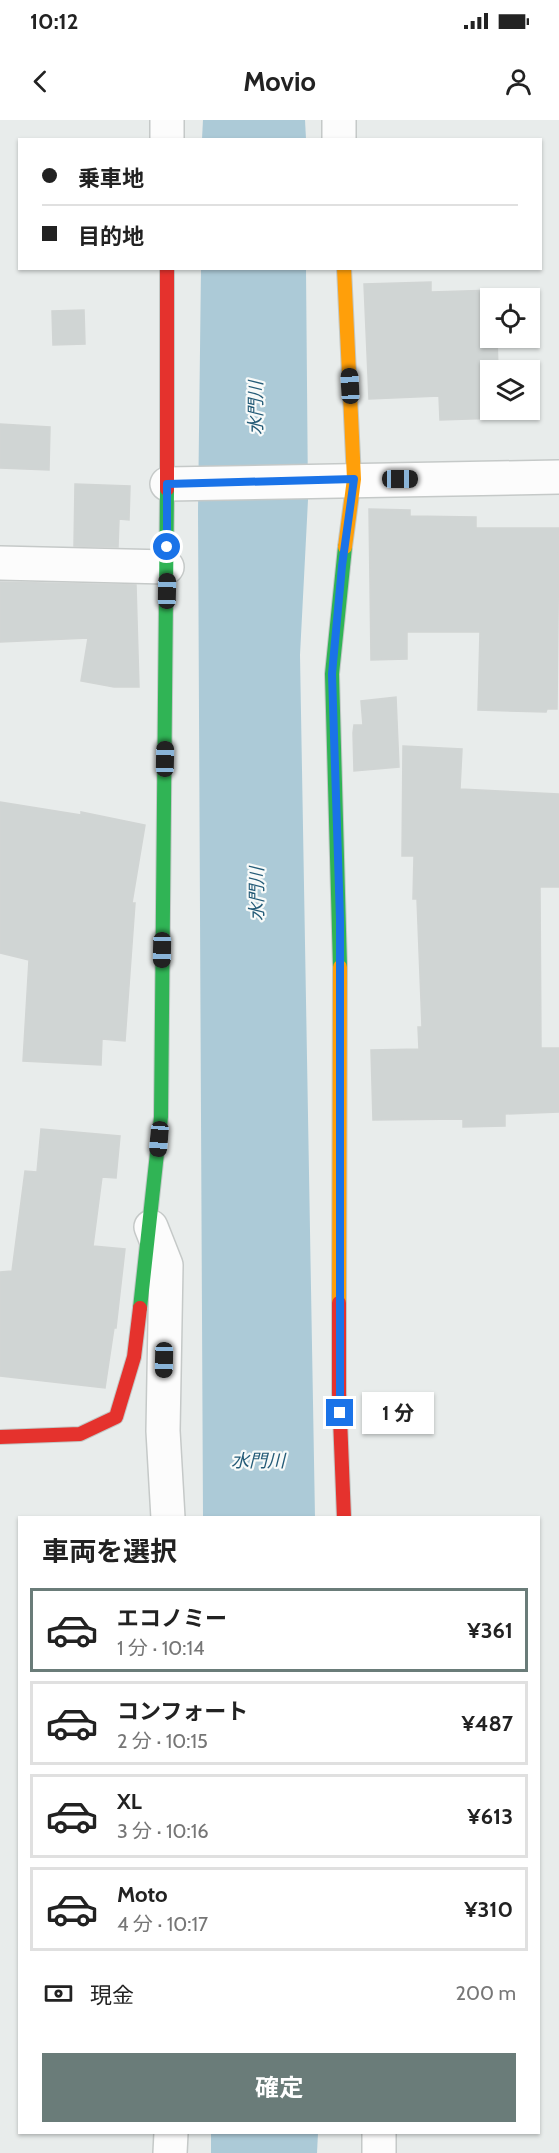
<!DOCTYPE html>
<html lang="ja">
<meta charset="utf-8">
<style>
:root{--surface:#fff;--page:#f6f6f6;--text:#222;--muted:#767676;--line:#e0e0e0;--accent:#6a7c79}
body{margin:0;font-family:Cabin,"Noto Sans JP",sans-serif;background:var(--page);color:var(--text);height:100vh;display:flex;flex-direction:column;font-size:22px;white-space:nowrap}
*{box-sizing:border-box;margin:0}
p{font-size:20px;color:var(--muted)}
.icon{flex:none;width:33px;height:33px;fill:none;stroke:currentColor;stroke-width:2;stroke-linecap:round;stroke-linejoin:round}
.map{position:relative;flex:1;overflow:hidden}
.sheet{position:absolute;left:18px;top:1396px;width:522px;height:618px;display:flex;flex-direction:column;background:var(--surface);border-radius:0px;box-shadow:0 2px 4px #0004}
.sheet>*{flex:none}
.hud{position:absolute;left:18px;top:18px;width:524px;height:132px;border-radius:0px;box-shadow:0 2px 4px #0004;display:grid;align-content:center;height:132px;padding:0 24px;background:var(--surface)}
.fabs{position:absolute;left:480px;top:168px;display:grid;gap:12px}
.fabs a{display:grid;place-items:center;width:60px;height:60px;border-radius:0px;background:var(--surface);box-shadow:0 2px 4px #0004;font-size:30px}
.end{position:absolute;width:27px;height:27px;margin:-14px;border:8px solid #1a73e8;background:#fff;box-shadow:0 0 0 3px #fff}
.from{border-radius:50%}
.bubble{position:absolute;height:42px;border-radius:0px;background:var(--surface);box-shadow:0 2px 4px #0004;font-size:20px;font-weight:700;line-height:42px;text-align:center}
.car{position:absolute;width:18px;height:36px;margin:-18px -9px;border-radius:8px;box-shadow:0 0 4px 2px #0007;background:linear-gradient(#222 24%,#8ab4d8 0 40%,#222 0 76%,#8ab4d8 0 86%,#222 0)}
.hud b{display:flex;align-items:center;gap:21px;height:57px;font-size:22px}
.hud b+b{border-top:2px solid var(--line)}
.hud i{width:15px;height:15px;background:var(--text)}
ul{padding:0;list-style:none}
li{display:flex;align-items:center;gap:18px;height:84px;margin:0 12px 9px;padding:0 12px;border:3px solid var(--line);border-radius:0px}
li div{flex:1}
li b{display:block;font-size:22px}
li em{font-style:normal;font-weight:700}
li.on{border-color:var(--accent)}
li>.icon{width:54px;height:54px;stroke-width:1.5}
h2{padding:0 24px;font-size:27px;line-height:72px}
.pay{display:flex;align-items:center;gap:15px;height:66px;padding:0 24px;font-size:22px}
.pay p{margin-inline-start:auto}
.button{display:flex;gap:12px;margin-top:auto;padding:12px 24px}
.button a{flex:1;height:69px;border-radius:0px;background:var(--accent);color:#fff;font-size:24px;font-weight:700;line-height:69px;text-align:center}
.status{display:flex;justify-content:space-between;align-items:center;height:42px;padding:0 30px;background:var(--surface);direction:ltr}
.status svg{height:16px;fill:currentColor}
header{display:flex;justify-content:space-between;align-items:center;height:78px;padding:0 24px;background:var(--surface);font-size:27px;font-weight:700}
.map>svg:first-child{display:block}
.water{fill:#accad7}
.building{fill:#d0d5d4;stroke:#d1d5d4;stroke-width:1.5}
.lines{fill:none;stroke-linecap:round;stroke-linejoin:round}
.street-casing{stroke:#c5c9c8;stroke-width:36}
.fast-casing{stroke:#c2c8c6;stroke-width:16}
.slow-casing{stroke:#c2c8c6;stroke-width:16}
.jam-casing{stroke:#c2c8c6;stroke-width:16}
.street{stroke:#fcfcfc;stroke-width:33}
.fast{stroke:#30b455;stroke-width:14}
.slow{stroke:#ff9f0a;stroke-width:14}
.jam{stroke:#e5322d;stroke-width:14}
.route{stroke:#1a73e8;stroke-width:8}
.labels{text-anchor:middle;dominant-baseline:central;stroke-width:4.5;stroke-linejoin:round;paint-order:stroke}
.water-label{font-size:18px;font-style:italic;fill:#245b77;stroke:#f7faf9}
</style>
<div class="status"><b>10:12</b><svg viewBox="0 0 49 12"><path d="M0 12V9h3v3zM5 12V6h3v6zM10 12V3h3v9zM15 12V0h3v12zM26 1h20v11H26zM47 4h2v5h-2z"/></svg></div>
<header><svg class="icon" aria-label="back" viewBox="0 0 24 24"><path d="M15 5l-7 7 7 7"/></svg>Movio<svg class="icon" aria-label="person" viewBox="0 0 24 24"><circle cx="12" cy="8" r="4"/><path d="M4 21q1-7 8-7t8 7"/></svg></header>
<div class="map">
<svg width="559" height="2033" viewBox="0 0 559 2033">
<rect width="100%" height="100%" fill="#e8eceb"/>
<g class="water">
<polygon points="203,0 305,0 306,19 202,19"/>
<polygon points="201,149 306,149 308,380 300,535 315,1398 203,1398 198,392"/>
<polygon points="211,2013 318,2013 317,2033 211,2033"/>
</g>
<g class="building">
<polygon points="431,162 431,172 495,170 496,178 490,178 490,218 497,218 498,250 490,250 490,290 499,290 499,298 440,300 439,276 369,279 364,164"/>
<polygon points="84,190 85,224 53,225 52,191"/>
<polygon points="0,304 50,307 49,350 0,348"/>
<polygon points="75,364 130,366 129,400 119,399 118,427 74,426"/>
<polygon points="369,389 410,390 410,396 476,397 476,408 559,408 557,589 547,589 546,592 478,590 480,512 407,512 407,539 371,540"/>
<polygon points="0,462 136,465 139,567 114,567 81,561 88,518 0,522"/>
<polygon points="396,577 399,647 354,651 353,613 354,605 363,605 361,581"/>
<polygon points="403,626 462,629 460,669 559,674 559,767 540,767 541,928 559,928 559,992 505,994 505,1006 463,1007 463,999 373,1000 371,930 419,929 418,907 422,907 417,779 413,779 414,736 402,736"/>
<polygon points="0,682 81,695 81,692 145,705 132,783 135,783 125,921 102,919 101,945 23,941 29,840 0,833"/>
<polygon points="41,1009 120,1016 116,1058 102,1057 93,1126 125,1129 116,1208 114,1208 105,1268 0,1256 0,1152 12,1151 25,1051 37,1052"/>
</g>
<g class="lines">
<g class="street-casing">
<g id="street">
<polyline points="167,0 167,20"/>
<polyline points="339,0 339,20"/>
<polyline points="167,364 559,357"/>
<polyline points="0,443 167,447"/>
<polyline points="151,1107 166,1145 163,1311 168,1398"/>
<polyline points="379,2013 379,2033"/>
<polyline points="170,2033 171,2013"/>
</g>
</g>
<g class="fast-casing">
<g id="fast">
<polyline points="340,847 332,554 345,427"/>
<polyline points="140,1188 161,997 167,369"/>
</g>
</g>
<g class="slow-casing">
<g id="slow">
<polyline points="344,148 354,359 345,427"/>
<polyline points="339,1183 340,847"/>
</g>
</g>
<g class="jam-casing">
<g id="jam">
<polyline points="167,148 167,369"/>
<polyline points="339,1183 339,1273 344,1398"/>
<polyline points="0,1317 80,1314 116,1297 134,1237 140,1188"/>
</g>
</g>
<use href="#street" class="street"/>
<use href="#fast" class="fast"/>
<use href="#slow" class="slow"/>
<use href="#jam" class="jam"/>
</g>
<g class="lines">
<polyline class="route" points="167,427 167,364 354,359 342,446 332,554 340,799 340,1293"/>
</g>
<g class="labels">
<g class="water-label">
<text transform="translate(256 288) rotate(-90)">水門川</text>
<text transform="translate(257 774) rotate(-90)">水門川</text>
<text x="258" y="1341">水門川</text>
</g>
</g>
</svg>
<div class="fabs">
<a><svg class="icon" aria-label="locate" viewBox="0 0 24 24"><circle cx="12" cy="12" r="6"/><path d="M12 2v4M12 18v4M2 12h4M18 12h4"/></svg></a>
<a><svg class="icon" aria-label="layers" viewBox="0 0 24 24"><path d="M12 4l9 5-9 5-9-5zM3 14l9 5 9-5"/></svg></a>
</div>
<i class="end from" style="left:167px;top:427px"></i>
<i class="end" style="left:340px;top:1293px"></i>
<div class="bubble" style="left:362px;top:1272px;width:72px">1 分</div>
<i class="car" style="left:350px;top:266px;rotate:357deg"></i>
<i class="car" style="left:400px;top:359px;rotate:90deg"></i>
<i class="car" style="left:167px;top:471px;rotate:1deg"></i>
<i class="car" style="left:165px;top:639px;rotate:1deg"></i>
<i class="car" style="left:162px;top:830px;rotate:181deg"></i>
<i class="car" style="left:159px;top:1019px;rotate:185deg"></i>
<i class="car" style="left:164px;top:1240px;rotate:181deg"></i>
<div class="hud">
<b><i class="from"></i>乗車地</b>
<b><i></i>目的地</b>
</div>
<section class="sheet">
<h2>車両を選択</h2>
<ul>
<li class="on"><svg class="icon" aria-label="car" viewBox="0 0 24 24"><path d="M5 17H2v-5l4-1 3-4h7l3 4 3 1v5h-3M9 17h6M6 11h13"/><circle cx="7" cy="17" r="2"/><circle cx="17" cy="17" r="2"/></svg><div><b>エコノミー</b><p>1 分 · 10:14</p></div><em>¥361</em></li>
<li><svg class="icon" aria-label="car" viewBox="0 0 24 24"><path d="M5 17H2v-5l4-1 3-4h7l3 4 3 1v5h-3M9 17h6M6 11h13"/><circle cx="7" cy="17" r="2"/><circle cx="17" cy="17" r="2"/></svg><div><b>コンフォート</b><p>2 分 · 10:15</p></div><em>¥487</em></li>
<li><svg class="icon" aria-label="car" viewBox="0 0 24 24"><path d="M5 17H2v-5l4-1 3-4h7l3 4 3 1v5h-3M9 17h6M6 11h13"/><circle cx="7" cy="17" r="2"/><circle cx="17" cy="17" r="2"/></svg><div><b>XL</b><p>3 分 · 10:16</p></div><em>¥613</em></li>
<li><svg class="icon" aria-label="car" viewBox="0 0 24 24"><path d="M5 17H2v-5l4-1 3-4h7l3 4 3 1v5h-3M9 17h6M6 11h13"/><circle cx="7" cy="17" r="2"/><circle cx="17" cy="17" r="2"/></svg><div><b>Moto</b><p>4 分 · 10:17</p></div><em>¥310</em></li>
</ul>
<div class="pay"><svg class="icon" aria-label="cash" viewBox="0 0 24 24"><path d="M3 7h18v10H3z"/><circle cx="12" cy="12" r="2"/></svg>現金<p>200 m</p></div>
<div class="button"><a>確定</a></div>
</section>
</div>
